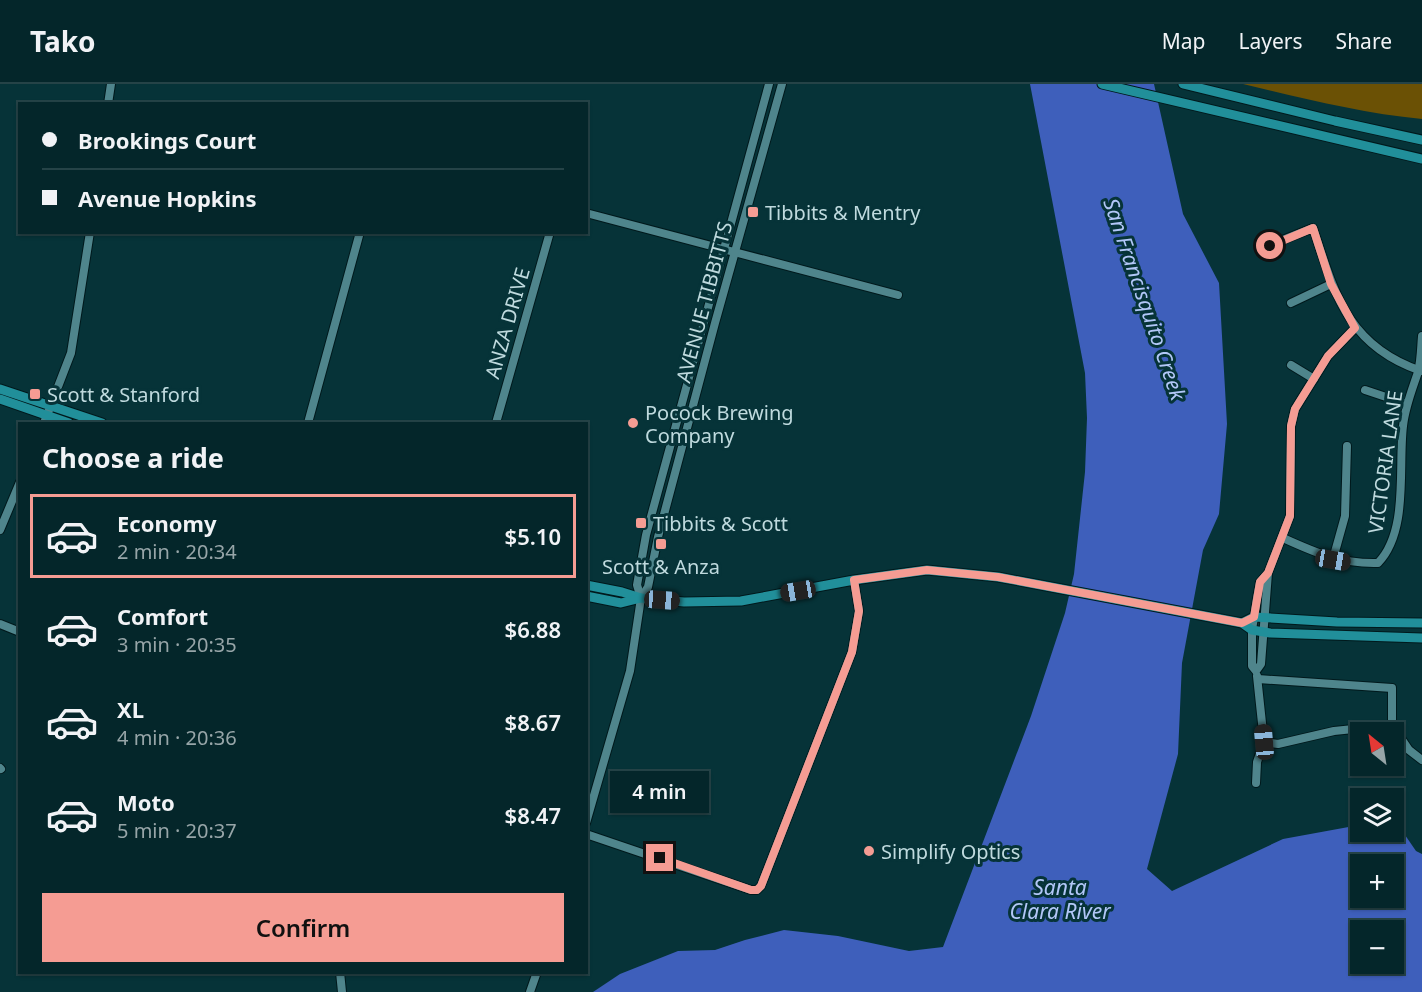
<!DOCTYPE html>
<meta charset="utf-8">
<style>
:root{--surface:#04262a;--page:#0d2e32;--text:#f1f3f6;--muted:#97a5a8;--line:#254347;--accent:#f59c93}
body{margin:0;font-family:"Noto Sans",sans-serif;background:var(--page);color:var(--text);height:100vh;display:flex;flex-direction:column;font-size:22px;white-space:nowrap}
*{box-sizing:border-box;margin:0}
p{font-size:20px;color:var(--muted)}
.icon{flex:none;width:33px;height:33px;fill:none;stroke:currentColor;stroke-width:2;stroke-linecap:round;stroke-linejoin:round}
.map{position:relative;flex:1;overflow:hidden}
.side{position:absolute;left:18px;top:338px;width:570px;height:552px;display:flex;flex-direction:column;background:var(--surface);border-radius:0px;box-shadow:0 2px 4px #0004,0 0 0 2px var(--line)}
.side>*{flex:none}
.guide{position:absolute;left:18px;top:18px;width:570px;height:132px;border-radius:0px;box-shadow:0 2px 4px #0004,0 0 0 2px var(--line);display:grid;align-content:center;height:132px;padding:0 24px;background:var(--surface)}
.needle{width:39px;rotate:330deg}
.controls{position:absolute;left:1350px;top:638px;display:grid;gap:12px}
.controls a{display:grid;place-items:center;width:54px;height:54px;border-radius:0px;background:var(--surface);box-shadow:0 2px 4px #0004,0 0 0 2px var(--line);font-size:30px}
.end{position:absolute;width:27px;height:27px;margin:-14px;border:8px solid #f59c93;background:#111;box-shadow:0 0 0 3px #111}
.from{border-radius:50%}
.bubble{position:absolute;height:42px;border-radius:0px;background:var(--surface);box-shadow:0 2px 4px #0004,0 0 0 2px var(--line);font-size:20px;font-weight:600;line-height:42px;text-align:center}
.car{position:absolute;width:18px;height:36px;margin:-18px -9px;border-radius:8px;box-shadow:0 0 4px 2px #0007;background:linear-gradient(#222 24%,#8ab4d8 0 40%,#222 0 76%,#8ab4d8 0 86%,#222 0)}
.guide b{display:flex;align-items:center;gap:21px;height:57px;font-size:22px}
.guide b+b{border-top:2px solid var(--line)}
.guide i{width:15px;height:15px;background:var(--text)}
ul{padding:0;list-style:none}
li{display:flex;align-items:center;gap:18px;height:84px;margin:0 12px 9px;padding:0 12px;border:3px solid transparent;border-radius:0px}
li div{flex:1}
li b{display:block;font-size:22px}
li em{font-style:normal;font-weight:600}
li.selected{border-color:var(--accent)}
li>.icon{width:54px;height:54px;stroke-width:1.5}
h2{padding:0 24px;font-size:27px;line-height:72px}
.primary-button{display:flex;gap:12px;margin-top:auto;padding:12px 24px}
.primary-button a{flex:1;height:69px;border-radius:0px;background:var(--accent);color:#111;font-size:24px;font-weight:600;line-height:69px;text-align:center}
header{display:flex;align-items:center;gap:36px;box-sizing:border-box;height:84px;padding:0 30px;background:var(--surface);border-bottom:2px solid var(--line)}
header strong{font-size:28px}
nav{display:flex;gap:33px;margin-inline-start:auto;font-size:21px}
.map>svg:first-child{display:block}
.green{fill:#6b5105}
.water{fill:#3e5fbb;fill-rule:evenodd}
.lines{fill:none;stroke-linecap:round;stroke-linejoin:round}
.minor-casing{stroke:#00191c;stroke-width:10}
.major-casing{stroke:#00191c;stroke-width:11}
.minor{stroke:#4f858c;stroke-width:8}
.major{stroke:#218f9a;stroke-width:9}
.route{stroke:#f59c93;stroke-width:8}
.poi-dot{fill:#f59c93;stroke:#063338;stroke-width:2}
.labels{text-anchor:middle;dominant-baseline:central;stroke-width:6;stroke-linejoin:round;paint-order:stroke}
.poi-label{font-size:20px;fill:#bfdade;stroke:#063338;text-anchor:start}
.street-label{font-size:20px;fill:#bfdade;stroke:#063338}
.water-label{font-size:21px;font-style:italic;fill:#b2c7f8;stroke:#063338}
</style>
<header>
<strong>Tako</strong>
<nav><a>Map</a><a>Layers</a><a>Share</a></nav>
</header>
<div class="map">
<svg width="1422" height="908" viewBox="0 0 1422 908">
<rect width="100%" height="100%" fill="#063338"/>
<path class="green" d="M1243 0H1422V35C1361 29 1302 14 1243 0Z"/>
<path class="water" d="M1030 0H1154L1183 130 1219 199 1227 340 1219 430 1203 466 1182 579 1178 670 1147 785 1172 807 1283 755 1354 742 1360 743V747H1382L1405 751 1416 767 1422 770V908H593L620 890 678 867 715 866 745 856 784 846 838 852 909 867 943 863 1031 632 1065 529 1074 490 1085 388 1087 334 1085 289ZM1360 780H1394V813H1360ZM1360 846H1394V879H1360Z"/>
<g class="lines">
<g class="minor-casing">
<g id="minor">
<polyline points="108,20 111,0"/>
<polyline points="586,129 898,211"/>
<path d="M1270 161 1313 144C1335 211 1348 262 1421 287"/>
<polyline points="1291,219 1331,200"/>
<polyline points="1291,281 1314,295"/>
<polyline points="1365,306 1407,320"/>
<polyline points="44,339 71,269 90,148"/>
<polyline points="308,339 360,148"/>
<polyline points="496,339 550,148"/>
<polyline points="0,446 20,398"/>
<path d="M1283 454C1316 469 1341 480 1378 479 1409 447 1398 383 1403 342 1405 323 1412 306 1418 288 1421 277 1421 264 1422 252"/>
<polyline points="1333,475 1345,432 1347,362"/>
<polyline points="1268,489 1261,580 1256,587 1252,582 1252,546 1257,514 1260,498 1268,489 1290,432 1291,342 1295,325 1328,272 1355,244"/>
<polyline points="641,514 648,503 658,453 715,239 782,0"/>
<polyline points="0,540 20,548"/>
<polyline points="1258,595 1392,604 1392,641 1409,666 1422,676"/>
<polyline points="1264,658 1278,660 1334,647 1392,641"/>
<polyline points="0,684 1,685"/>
<polyline points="1256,699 1257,678 1264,658 1257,592"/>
<polyline points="586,739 630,587 641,514 637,501 646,451 769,0"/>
<polyline points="586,750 751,806 757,806 761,802 852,568 859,527 854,496"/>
<polyline points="340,888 342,908"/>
<polyline points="530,908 537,888"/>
</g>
</g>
<g class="major-casing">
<g id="major">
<polyline points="1102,0 1422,75"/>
<polyline points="1183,0 1335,37 1422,56"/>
<polyline points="0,305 102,339"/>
<polyline points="0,315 69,339"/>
<polyline points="586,501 622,508 641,514 684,518 741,517 854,496 927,486 998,493 1242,539 1252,546 1270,549 1422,554"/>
<polyline points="586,512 621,519 641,514"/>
<polyline points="1242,539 1254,533 1337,538 1422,539"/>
</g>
</g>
<use href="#minor" class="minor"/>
<use href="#major" class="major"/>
</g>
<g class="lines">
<polyline class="route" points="660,774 751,806 757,806 761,802 852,568 859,527 854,496 927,486 998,493 1242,539 1254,533 1260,498 1268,489 1290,432 1291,342 1295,325 1328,272 1355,244 1331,200 1313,144 1270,162"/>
</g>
<g class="poi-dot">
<rect x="747" y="122" width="12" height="12" rx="3"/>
<rect x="29" y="304" width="12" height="12" rx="3"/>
<circle cx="633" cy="339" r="6"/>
<rect x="635" y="433" width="12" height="12" rx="3"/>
<rect x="655" y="454" width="12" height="12" rx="3"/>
<circle cx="869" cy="767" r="6"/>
</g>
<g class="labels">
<g class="poi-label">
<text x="765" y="128">Tibbits &amp; Mentry</text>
<text x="47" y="310">Scott &amp; Stanford</text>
<text x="645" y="328">Pocock Brewing<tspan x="645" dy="23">Company</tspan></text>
<text x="653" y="439">Tibbits &amp; Scott</text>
<text x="661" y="482" text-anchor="middle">Scott &amp; Anza</text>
<text x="881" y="767">Simplify Optics</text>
</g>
<g class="street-label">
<text transform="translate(704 218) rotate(-75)">AVENUE TIBBITTS</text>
<text transform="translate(507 239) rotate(-74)">ANZA DRIVE</text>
<text transform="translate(1385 378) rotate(-82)">VICTORIA LANE</text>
</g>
<g class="water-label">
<text transform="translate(1145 215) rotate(71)">San Francisquito Creek</text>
<text x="1060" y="803">Santa<tspan x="1060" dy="24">Clara River</tspan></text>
</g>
</g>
</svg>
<div class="controls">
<a><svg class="needle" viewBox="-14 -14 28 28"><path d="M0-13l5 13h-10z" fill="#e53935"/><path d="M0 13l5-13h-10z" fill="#97a5a8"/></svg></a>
<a><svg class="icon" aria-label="layers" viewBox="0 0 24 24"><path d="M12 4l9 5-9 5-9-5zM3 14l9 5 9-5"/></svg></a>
<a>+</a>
<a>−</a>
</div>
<i class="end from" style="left:1270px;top:162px"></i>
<i class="end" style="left:660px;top:774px"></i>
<div class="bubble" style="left:610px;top:687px;width:99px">4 min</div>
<i class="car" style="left:1333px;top:476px;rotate:100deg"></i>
<i class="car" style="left:798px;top:507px;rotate:260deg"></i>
<i class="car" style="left:662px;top:516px;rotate:94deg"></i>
<i class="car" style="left:1264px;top:658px;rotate:355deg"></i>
<div class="guide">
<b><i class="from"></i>Brookings Court</b>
<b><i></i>Avenue Hopkins</b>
</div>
<section class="side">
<h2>Choose a ride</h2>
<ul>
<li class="selected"><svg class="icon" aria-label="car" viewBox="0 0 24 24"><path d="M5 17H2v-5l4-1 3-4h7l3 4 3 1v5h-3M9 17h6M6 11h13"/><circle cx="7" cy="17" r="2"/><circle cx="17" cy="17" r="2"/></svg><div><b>Economy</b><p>2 min · 20:34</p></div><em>$5.10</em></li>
<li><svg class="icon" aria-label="car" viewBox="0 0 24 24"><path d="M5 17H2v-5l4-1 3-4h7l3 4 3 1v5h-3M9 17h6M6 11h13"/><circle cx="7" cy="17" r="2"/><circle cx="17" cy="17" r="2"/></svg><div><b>Comfort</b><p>3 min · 20:35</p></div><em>$6.88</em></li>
<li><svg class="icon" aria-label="car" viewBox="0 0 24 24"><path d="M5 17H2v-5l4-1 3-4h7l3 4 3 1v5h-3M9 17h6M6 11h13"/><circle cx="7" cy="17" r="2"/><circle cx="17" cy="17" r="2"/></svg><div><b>XL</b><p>4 min · 20:36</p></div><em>$8.67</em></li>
<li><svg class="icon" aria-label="car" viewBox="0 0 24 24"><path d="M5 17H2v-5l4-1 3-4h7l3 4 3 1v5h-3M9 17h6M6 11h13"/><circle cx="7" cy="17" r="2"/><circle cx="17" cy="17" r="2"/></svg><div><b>Moto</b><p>5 min · 20:37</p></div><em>$8.47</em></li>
</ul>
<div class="primary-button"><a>Confirm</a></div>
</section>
</div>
